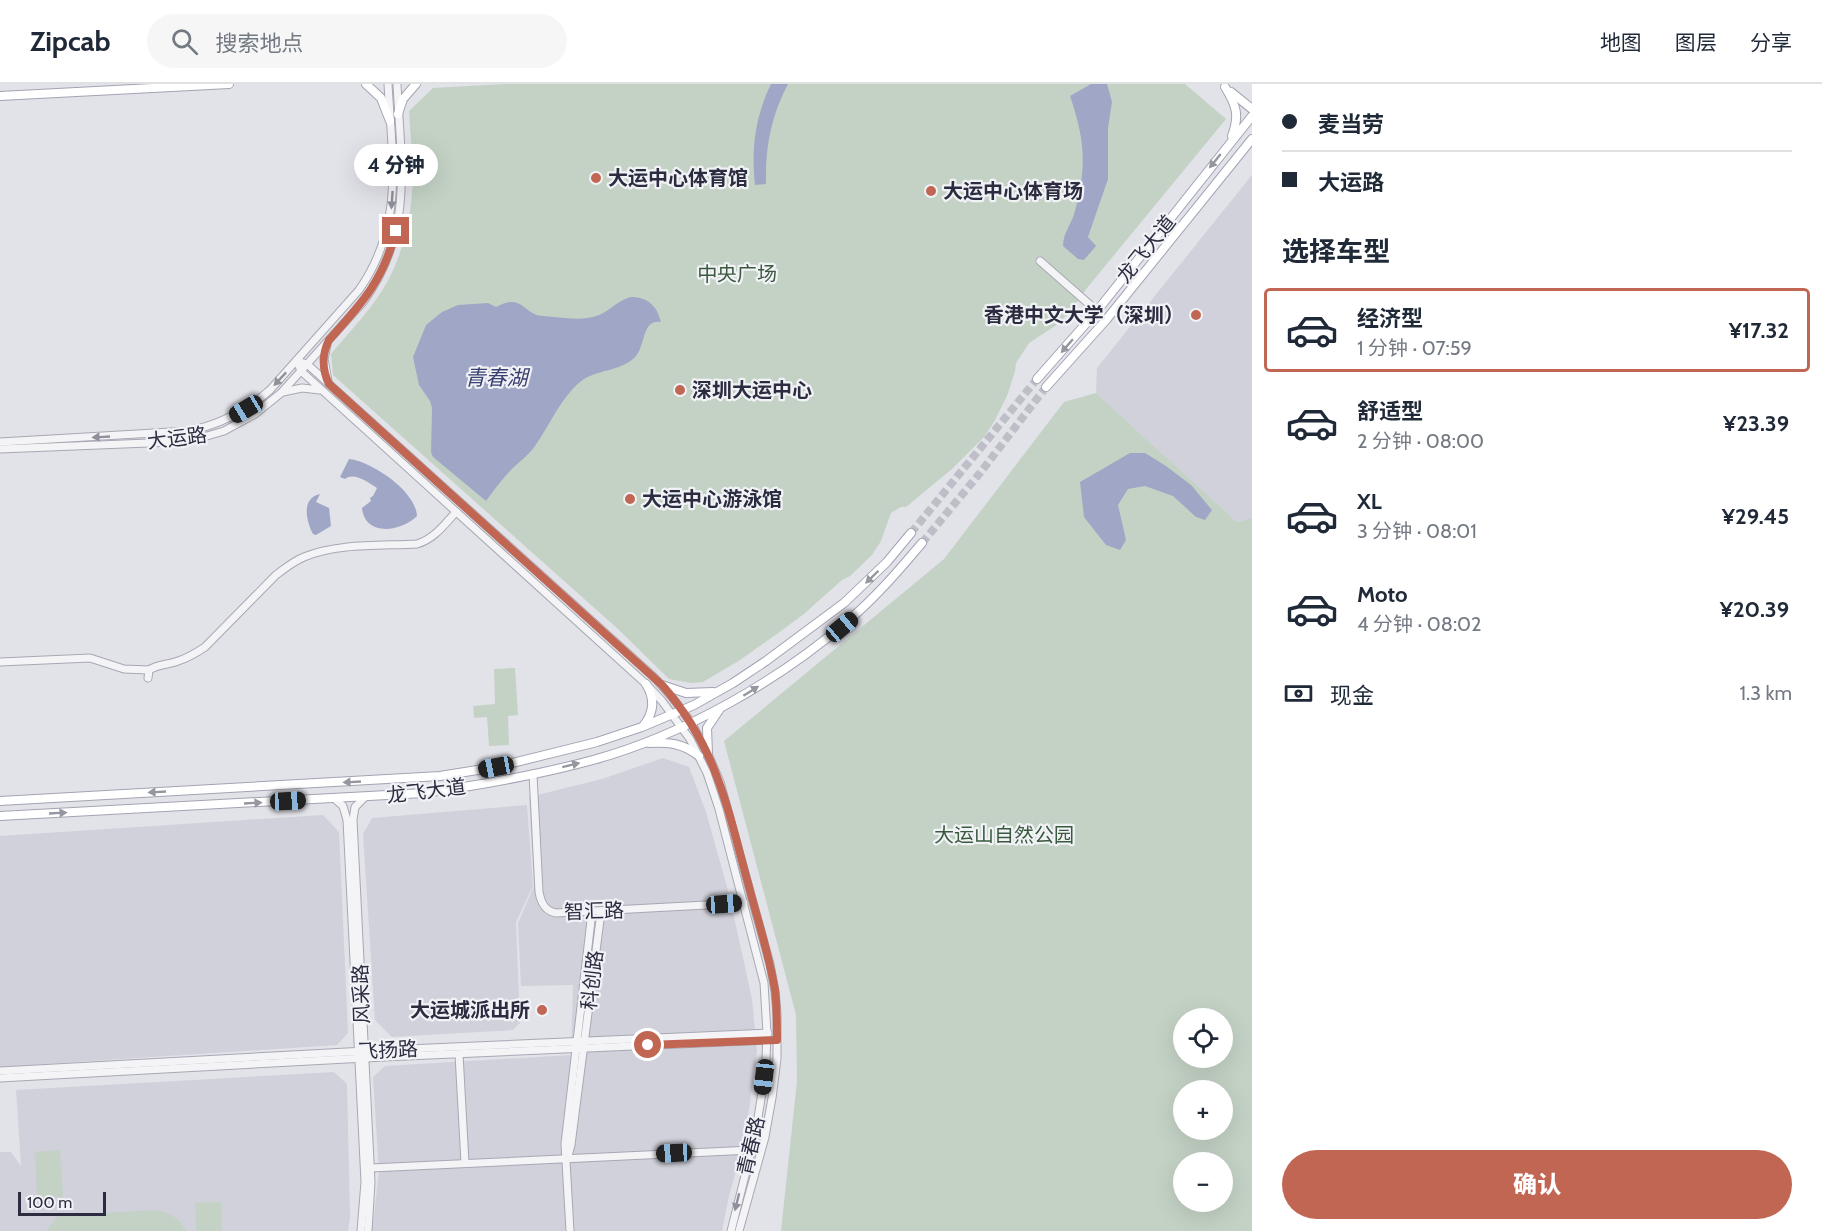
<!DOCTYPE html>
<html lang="zh">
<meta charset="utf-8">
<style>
:root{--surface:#fff;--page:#f6f6f7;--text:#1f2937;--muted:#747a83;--line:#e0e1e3;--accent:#c16653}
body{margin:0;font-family:Cabin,"Noto Sans SC",sans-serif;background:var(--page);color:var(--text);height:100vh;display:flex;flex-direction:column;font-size:22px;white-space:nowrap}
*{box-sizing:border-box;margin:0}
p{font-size:20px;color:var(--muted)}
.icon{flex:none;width:33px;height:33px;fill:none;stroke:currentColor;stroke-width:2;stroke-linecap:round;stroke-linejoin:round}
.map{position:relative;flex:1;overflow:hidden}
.details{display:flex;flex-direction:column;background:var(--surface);width:570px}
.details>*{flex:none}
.banner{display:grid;align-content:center;height:132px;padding:0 30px;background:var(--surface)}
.tools{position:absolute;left:1173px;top:924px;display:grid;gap:12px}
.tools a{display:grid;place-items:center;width:60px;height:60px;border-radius:50%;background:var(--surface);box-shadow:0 6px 24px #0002;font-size:30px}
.scale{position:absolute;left:18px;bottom:15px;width:88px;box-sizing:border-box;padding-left:6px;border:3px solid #2b2c3f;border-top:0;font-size:16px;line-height:21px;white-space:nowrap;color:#2b2c3f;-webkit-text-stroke:4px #f1f2f6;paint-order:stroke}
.end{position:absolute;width:27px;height:27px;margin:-14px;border:8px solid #c16653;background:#fff;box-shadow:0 0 0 3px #fff}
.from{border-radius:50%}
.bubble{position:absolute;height:42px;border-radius:21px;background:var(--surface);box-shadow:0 6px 24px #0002;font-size:20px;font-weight:800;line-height:42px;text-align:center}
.car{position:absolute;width:18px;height:36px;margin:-18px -9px;border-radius:8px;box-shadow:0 0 4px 2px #0007;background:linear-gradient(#222 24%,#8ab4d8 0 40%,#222 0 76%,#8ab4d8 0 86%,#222 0)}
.banner b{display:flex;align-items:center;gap:21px;height:57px;font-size:22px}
.banner b+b{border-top:2px solid var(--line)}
.banner i{width:15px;height:15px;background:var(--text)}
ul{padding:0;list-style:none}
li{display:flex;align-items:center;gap:18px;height:84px;margin:0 12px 9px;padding:0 18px;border:3px solid transparent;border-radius:6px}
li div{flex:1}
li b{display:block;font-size:22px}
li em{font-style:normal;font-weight:800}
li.selected{border-color:var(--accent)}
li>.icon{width:54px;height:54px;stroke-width:1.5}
h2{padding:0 30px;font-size:27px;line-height:72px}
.pay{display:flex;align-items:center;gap:15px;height:66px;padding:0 30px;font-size:22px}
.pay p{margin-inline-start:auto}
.cta{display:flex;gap:12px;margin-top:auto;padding:12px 30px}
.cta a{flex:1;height:69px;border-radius:36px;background:var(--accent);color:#fff;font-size:24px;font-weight:800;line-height:69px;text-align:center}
header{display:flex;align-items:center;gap:36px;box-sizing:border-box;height:84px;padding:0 30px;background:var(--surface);border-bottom:2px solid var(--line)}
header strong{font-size:28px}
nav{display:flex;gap:33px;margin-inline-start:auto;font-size:21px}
.search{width:420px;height:54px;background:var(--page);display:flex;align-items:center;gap:15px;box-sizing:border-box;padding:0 21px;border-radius:33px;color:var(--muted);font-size:22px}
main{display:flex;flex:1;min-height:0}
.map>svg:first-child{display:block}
.built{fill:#d0d1da}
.green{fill:#c4d2c5;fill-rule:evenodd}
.water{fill:#a0a6c5}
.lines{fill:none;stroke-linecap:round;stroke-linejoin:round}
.major-tunnel{stroke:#bdbec7;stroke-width:8;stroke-dasharray:8 4;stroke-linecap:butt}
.minor-casing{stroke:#a7a8b3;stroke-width:9}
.major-casing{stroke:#a2a4b3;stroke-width:10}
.minor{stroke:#f4f4f7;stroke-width:7}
.major{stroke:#fff;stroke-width:8}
.oneway{fill:#95969f}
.oneway2{fill:#90909b}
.route{stroke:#c16653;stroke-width:8}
.poi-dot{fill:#c16653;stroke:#f1f2f6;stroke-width:2}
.labels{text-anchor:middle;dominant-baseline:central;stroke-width:4.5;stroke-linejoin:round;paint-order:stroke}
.poi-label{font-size:20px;font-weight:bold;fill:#2b2c3f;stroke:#f1f2f6;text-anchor:start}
.street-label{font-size:20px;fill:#2b2c3f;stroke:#f1f2f6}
.park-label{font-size:20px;fill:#3a593e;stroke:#f1f2f6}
.water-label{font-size:21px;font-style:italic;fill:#3a406f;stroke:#f1f2f6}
</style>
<header>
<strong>Zipcab</strong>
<div class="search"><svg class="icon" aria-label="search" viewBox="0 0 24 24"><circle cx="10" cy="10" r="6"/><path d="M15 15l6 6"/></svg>搜索地点</div>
<nav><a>地图</a><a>图层</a><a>分享</a></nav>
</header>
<main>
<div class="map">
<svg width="1252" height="1147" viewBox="0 0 1252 1147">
<rect width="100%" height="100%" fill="#e2e2e9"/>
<g class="built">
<polygon points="1252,91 1252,434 1237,438 1096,309 1097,284"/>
<polygon points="663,674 689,683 706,728 729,810 752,915 757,967 745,1055 729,1112 722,1147 372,1147 379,1088 373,993 385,982 571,971 573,901 521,902 518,839 534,802 529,713 602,695"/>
<polygon points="527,721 533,802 516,838 520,939 513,946 392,953 375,936 363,750 372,734"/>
<polygon points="323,731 339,748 348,949 337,961 0,983 0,752"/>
<polygon points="334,988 347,1000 350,1133 348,1147 0,1147 0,1068 11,1068 21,1082 16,1006"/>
</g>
<g class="green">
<path d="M504 0H1185L1226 35 1087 204 1070 228 1055 242 1029 259 1016 279 1015 287 1007 312 994 338 984 353 952 385 906 423H901L891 429 881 457 872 471 850 492 842 496 805 529 781 547 740 576 703 598 691 599 669 595 618 545 333 291 331 270C346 252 362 235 375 217 398 186 409 147 412 109 415 83 410 53 409 27L433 4Z"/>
<path d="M1096 309 1237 438 1252 434V1147H781L797 997 796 931 724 657 944 475 1064 318ZM1184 934H1222V974H1184ZM1184 1006H1222V1046H1184ZM1184 1078H1222V1118H1184Z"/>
<polygon points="515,584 518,631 508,632 509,661 489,662 487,633 474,634 473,622 495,620 494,585"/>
<polygon points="60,1066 63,1113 37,1114 35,1068"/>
<polygon points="221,1118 222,1147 196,1147 195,1119"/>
<path d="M156 1126C170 1129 180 1134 186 1147H46L58 1132Z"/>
</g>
<g class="water">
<path d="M771 0H788C771 32 765 64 766 100L755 101C751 65 755 33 771 0Z"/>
<path d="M1091 0H1107L1112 18 1108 44V95L1088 153 1096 162 1084 176 1078 175 1063 162C1063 148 1072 140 1075 127 1087 82 1085 56 1070 12Z"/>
<path d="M631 213C648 213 657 222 661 238 641 234 646 264 634 274 619 288 596 285 580 298 560 315 550 341 535 362 529 371 520 377 512 385 502 395 494 406 486 417L433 373 431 368 432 324 430 317 419 301 413 273 426 241 442 228 458 221 488 219 496 223C523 208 523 231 543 232 560 233 582 238 599 231 611 226 618 216 631 213Z"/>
<polygon points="1130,369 1145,369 1166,382 1191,401 1212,426 1205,436 1196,433 1173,412 1145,402 1128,405 1118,421 1126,456 1120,466 1106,461 1084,433 1080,398"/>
<path d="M349 375C371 377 416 407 417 432 401 448 365 453 362 424L371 417 370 414 373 412 377 404C367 398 355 388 345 395L340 393Z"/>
<path d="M320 410 316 418 329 424 331 442 316 451 313 450C306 437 301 414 320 410Z"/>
</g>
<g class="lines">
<g class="major-tunnel">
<polyline points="911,449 1037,295"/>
<polyline points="922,459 980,389 1046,303"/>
</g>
<g class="minor-casing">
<g id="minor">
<polyline points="1040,177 1097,227"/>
<polyline points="327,261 324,275 328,297"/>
<polyline points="297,277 307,280 654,593 671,612 691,638 708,670 720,698 770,880 775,907 777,930 777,975 772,1014 765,1053 739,1147"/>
<polyline points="297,277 301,287 646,600 662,617 681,643 690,655 707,689 719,725 764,899 767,949 766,975 761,1015 755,1052 731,1147"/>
<polyline points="283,308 302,304 320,306"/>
<path d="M0 358 188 347C220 341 246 327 270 306L359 206C405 141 392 74 388 0"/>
<path d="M0 365 173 358 207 352 224 347 255 330 281 309 363 218C414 149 401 80 397 0"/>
<polyline points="0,578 90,574 124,585 149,586"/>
<path d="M148 594 149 586C158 580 168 581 178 577 188 574 196 569 205 563L276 491C285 484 294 477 304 473 338 459 380 462 417 460 434 455 444 441 456 428"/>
<path d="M533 690 539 808C541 819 545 827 556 829L744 819"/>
<polyline points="364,714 355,723 353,736 371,1098 368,1147"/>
<polyline points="335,715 343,722 347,736 365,1098 361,1147"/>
<polyline points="459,970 465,1079"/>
<polyline points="0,987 384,966 768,949"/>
<polyline points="0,994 384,973 768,956"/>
<polyline points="568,1072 571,1061 601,828"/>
<polyline points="371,1084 752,1066"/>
<polyline points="570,1147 565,1060 592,828"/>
</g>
</g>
<g class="major-casing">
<g id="major">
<polyline points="366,0 381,14 390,37"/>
<path d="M1225 3C1236 21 1240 31 1232 52"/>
<polyline points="1231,8 1252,25"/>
<polyline points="0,12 229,0"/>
<polyline points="398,30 403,15 416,0"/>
<polyline points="1037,295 1097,227 1252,32"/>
<polyline points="1046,303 1106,236 1252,55"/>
<polyline points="662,601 686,609 713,608"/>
<path d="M644 641C654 628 655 614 646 600"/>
<path d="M649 659C668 658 683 659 699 672"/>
<polyline points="708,670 707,644 719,626"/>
<polyline points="0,717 440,692 496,683 597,658 642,643 694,621 733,599 766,577 844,519 887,478 911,449"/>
<path d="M0 732 424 709C481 701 538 691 593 676 684 651 780 596 850 535 877 512 900 485 922 459"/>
</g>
</g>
<use href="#minor" class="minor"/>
<use href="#major" class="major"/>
</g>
<defs><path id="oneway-solid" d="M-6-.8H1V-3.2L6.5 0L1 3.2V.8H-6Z" transform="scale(1.5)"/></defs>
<g class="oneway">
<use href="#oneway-solid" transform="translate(1215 77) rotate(129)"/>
<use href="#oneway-solid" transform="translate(1067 262) rotate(131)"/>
<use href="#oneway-solid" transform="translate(872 493) rotate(136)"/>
<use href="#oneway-solid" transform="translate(751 607) rotate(-32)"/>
<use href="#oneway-solid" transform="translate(571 681) rotate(-14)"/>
<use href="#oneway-solid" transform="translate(352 698) rotate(177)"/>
<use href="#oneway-solid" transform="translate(157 708) rotate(177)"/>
<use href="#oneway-solid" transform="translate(253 719) rotate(-3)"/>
<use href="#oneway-solid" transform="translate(58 729) rotate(-3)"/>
</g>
<g class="oneway2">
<use href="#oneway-solid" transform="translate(392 116) rotate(94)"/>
<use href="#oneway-solid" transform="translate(280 295) rotate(133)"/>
<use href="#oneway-solid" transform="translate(101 353) rotate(177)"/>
<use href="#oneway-solid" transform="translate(737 1118) rotate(104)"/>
</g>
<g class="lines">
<path class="route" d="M396 147C383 197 363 218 329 256 322 270 322 286 329 300L662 601C717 663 727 723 748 799 757 834 769 870 775 906 777 922 777 939 777 956L648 961"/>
</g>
<g class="poi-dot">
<circle cx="596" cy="94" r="6"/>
<circle cx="931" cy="107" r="6"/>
<circle cx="1196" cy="231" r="6"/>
<circle cx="680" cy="306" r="6"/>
<circle cx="630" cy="415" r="6"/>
<circle cx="542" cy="926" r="6"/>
</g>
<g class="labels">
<g class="poi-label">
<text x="608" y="94">大运中心体育馆</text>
<text x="943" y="107">大运中心体育场</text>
<text x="1184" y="231" text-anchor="end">香港中文大学（深圳）</text>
<text x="692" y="306">深圳大运中心</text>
<text x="642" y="415">大运中心游泳馆</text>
<text x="530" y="926" text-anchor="end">大运城派出所</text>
</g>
<g class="street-label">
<text transform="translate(1146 165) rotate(-51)">龙飞大道</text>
<text transform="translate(177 354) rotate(-7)">大运路</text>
<text transform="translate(426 707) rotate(-7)">龙飞大道</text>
<text transform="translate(594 827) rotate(-2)">智汇路</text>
<text transform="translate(592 896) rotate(-83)">科创路</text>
<text transform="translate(361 910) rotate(-92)">风采路</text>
<text transform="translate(388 966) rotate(-3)">飞扬路</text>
<text transform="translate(751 1062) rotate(-77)">青春路</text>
</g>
<g class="park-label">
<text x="737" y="190">中央广场</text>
<text x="1004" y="751">大运山自然公园</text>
</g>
<g class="water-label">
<text x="496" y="293">青春湖</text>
</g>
</g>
</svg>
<div class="tools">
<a><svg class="icon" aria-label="locate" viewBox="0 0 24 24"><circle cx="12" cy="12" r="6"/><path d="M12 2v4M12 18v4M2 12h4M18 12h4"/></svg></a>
<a>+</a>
<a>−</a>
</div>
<div class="scale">100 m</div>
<i class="end from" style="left:648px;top:961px"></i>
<i class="end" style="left:396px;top:147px"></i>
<div class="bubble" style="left:354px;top:60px;width:84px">4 分钟</div>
<i class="car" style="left:246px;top:325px;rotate:239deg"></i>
<i class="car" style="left:842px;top:543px;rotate:50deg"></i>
<i class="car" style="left:496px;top:683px;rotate:259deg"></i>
<i class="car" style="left:288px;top:717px;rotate:87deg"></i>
<i class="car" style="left:724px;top:820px;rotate:86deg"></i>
<i class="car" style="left:764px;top:993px;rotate:187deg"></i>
<i class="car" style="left:674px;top:1069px;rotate:267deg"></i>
</div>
<section class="details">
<div class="banner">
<b><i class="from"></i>麦当劳</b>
<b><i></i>大运路</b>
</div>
<h2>选择车型</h2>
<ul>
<li class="selected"><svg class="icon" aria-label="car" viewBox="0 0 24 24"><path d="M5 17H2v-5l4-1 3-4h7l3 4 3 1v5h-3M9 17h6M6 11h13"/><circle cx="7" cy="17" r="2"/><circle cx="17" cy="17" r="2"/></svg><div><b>经济型</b><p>1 分钟 · 07:59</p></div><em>¥17.32</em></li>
<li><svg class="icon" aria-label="car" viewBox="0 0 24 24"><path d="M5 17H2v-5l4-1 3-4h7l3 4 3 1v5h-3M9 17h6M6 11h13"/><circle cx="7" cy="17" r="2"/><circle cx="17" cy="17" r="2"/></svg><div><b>舒适型</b><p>2 分钟 · 08:00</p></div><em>¥23.39</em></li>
<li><svg class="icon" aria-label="car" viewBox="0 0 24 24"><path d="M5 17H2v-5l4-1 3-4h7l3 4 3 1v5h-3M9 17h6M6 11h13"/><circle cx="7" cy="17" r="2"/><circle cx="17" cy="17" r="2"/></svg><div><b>XL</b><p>3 分钟 · 08:01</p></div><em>¥29.45</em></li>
<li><svg class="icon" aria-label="car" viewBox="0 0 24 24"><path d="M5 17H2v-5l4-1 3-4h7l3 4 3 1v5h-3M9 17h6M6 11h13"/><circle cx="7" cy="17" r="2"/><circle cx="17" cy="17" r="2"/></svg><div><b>Moto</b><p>4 分钟 · 08:02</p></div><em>¥20.39</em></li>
</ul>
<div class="pay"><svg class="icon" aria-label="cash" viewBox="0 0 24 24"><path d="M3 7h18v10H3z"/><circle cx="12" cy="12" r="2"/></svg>现金<p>1.3 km</p></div>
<div class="cta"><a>确认</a></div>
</section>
</main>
